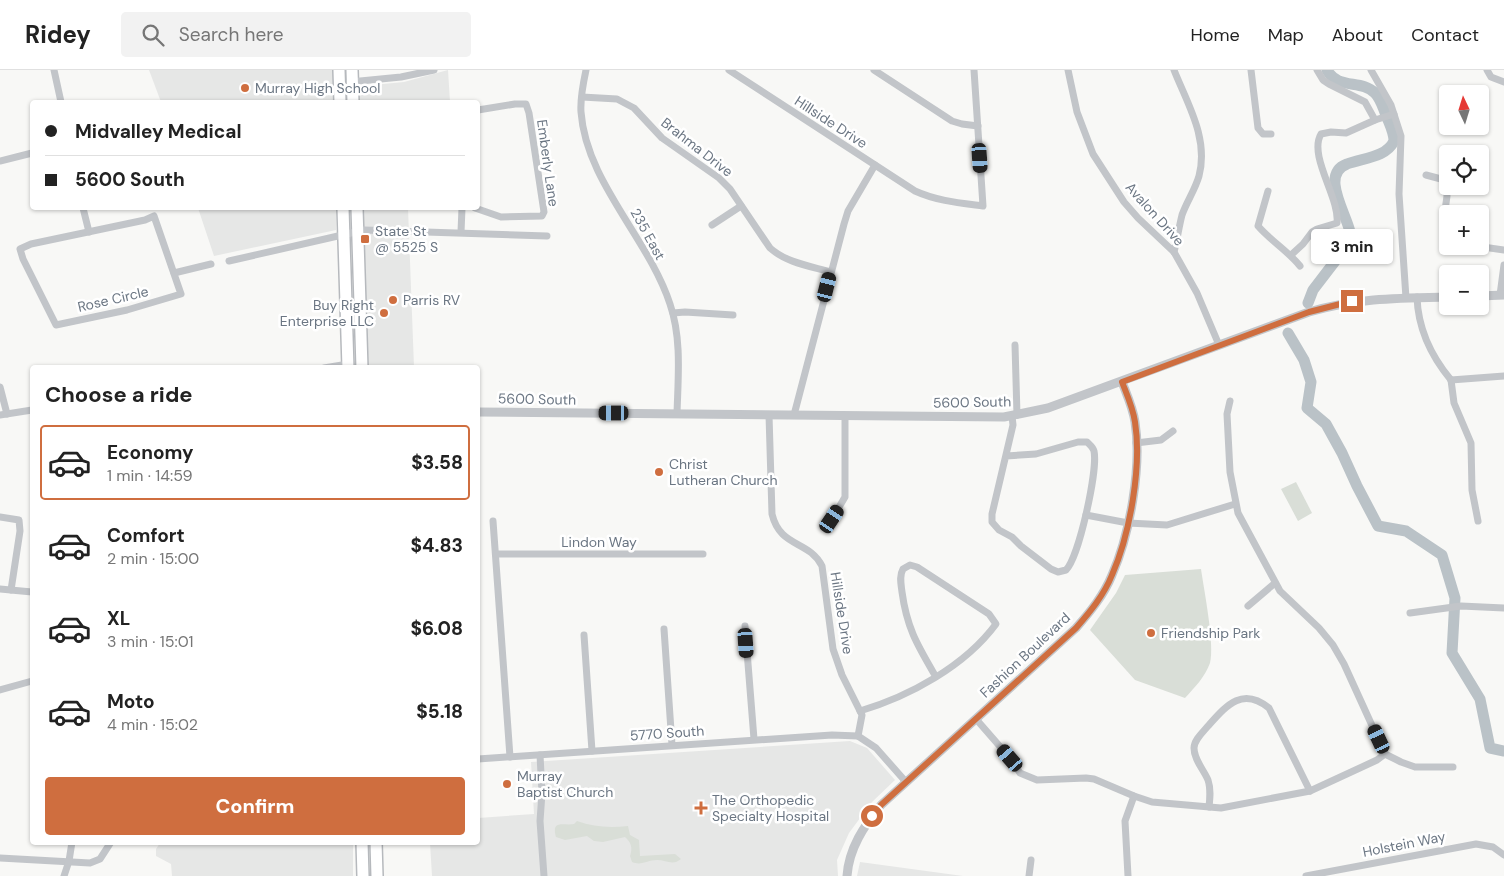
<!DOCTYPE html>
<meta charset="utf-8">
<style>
:root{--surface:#fff;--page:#f2f2f2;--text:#222;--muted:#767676;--line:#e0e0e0;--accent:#cf6e3f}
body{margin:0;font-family:"DM Sans",sans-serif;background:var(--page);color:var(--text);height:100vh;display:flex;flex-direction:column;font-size:19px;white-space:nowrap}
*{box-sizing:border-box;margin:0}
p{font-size:16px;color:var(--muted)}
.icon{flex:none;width:28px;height:28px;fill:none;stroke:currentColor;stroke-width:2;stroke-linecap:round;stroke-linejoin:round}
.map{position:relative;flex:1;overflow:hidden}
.details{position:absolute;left:30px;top:295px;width:450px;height:480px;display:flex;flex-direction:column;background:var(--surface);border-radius:5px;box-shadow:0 1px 4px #0004}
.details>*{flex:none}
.banner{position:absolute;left:30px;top:30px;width:450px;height:110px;border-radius:5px;box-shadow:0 1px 4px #0004;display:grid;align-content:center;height:110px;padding:0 15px;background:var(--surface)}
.needle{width:32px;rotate:356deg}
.fabs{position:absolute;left:1439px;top:15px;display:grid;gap:10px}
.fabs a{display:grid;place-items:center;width:50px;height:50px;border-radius:5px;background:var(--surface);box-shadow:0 1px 4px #0004;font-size:25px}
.end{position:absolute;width:22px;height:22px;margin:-11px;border:6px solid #cf6e3f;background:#fff;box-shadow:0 0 0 2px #fff}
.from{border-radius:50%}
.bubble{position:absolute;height:35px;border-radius:5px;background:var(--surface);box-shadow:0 1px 4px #0004;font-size:16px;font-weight:800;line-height:35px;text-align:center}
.car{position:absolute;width:15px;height:30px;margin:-15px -8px;border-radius:6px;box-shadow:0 0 4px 1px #0007;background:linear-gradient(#222 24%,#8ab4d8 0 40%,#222 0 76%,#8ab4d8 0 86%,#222 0)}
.banner b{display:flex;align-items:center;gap:18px;height:48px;font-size:19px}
.banner b+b{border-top:1px solid var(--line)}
.banner i{width:12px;height:12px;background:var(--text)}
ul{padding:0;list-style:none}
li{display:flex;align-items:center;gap:15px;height:75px;margin:0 10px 8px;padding:0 5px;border:2px solid transparent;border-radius:5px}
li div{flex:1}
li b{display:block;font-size:19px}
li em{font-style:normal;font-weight:800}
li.on{border-color:var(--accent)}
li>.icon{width:45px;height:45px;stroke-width:1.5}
h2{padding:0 15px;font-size:22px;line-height:60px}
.cta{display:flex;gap:10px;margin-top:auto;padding:10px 15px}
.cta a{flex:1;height:58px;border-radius:5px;background:var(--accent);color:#fff;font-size:20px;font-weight:800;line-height:58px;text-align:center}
header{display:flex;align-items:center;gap:30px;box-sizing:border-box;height:70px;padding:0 25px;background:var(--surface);border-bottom:1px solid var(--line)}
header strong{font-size:24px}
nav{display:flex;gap:28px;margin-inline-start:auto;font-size:18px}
.search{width:350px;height:45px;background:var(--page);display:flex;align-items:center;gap:12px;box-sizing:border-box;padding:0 18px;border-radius:5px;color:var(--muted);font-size:19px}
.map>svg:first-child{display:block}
.built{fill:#e6e7e6}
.green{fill:#d9ded7}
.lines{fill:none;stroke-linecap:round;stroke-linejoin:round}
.river{stroke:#bac2c7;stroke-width:11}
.primary-casing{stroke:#b6b9bd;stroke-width:14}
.minor{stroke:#c2c5c9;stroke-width:7}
.tertiary{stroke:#c2c5c9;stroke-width:9}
.primary{stroke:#fff;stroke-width:11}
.route{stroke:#cf6e3f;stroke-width:6}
.poi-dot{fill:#cf6e3f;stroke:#fff;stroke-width:2}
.labels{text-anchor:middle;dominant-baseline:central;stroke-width:5;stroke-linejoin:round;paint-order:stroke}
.poi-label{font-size:14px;fill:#6b7683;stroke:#fff;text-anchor:start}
.street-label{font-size:14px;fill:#6b7683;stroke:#fff}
</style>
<header>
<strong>Ridey</strong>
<div class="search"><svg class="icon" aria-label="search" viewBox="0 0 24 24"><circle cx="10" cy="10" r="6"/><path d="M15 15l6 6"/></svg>Search here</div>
<nav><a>Home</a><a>Map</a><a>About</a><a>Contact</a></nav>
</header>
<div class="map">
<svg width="1504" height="806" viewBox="0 0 1504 806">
<rect width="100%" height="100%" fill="#f8f8f6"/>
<g class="built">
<polygon points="149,0 334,0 334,32 161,32"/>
<polygon points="448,0 450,32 359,32 359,19 362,16 404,12"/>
<polygon points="198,138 336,138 336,160 214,186"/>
<polygon points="362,138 408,138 414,297 367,297"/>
<polygon points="850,671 867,678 895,710 872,732 849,763 837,790 838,806 432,806 430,773 478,772 478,748 534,744 531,692"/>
<polygon points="160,773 353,773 353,806 172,806 171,794 156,786 156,779"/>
<polygon points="860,792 963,806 857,806"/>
</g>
<g class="green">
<polygon points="1296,412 1312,443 1298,451 1281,419"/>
<path d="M1201 499C1204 520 1215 575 1210 593 1205 607 1195 617 1185 628L1135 610 1090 560 1116 523 1125 505Z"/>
<path d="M577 751C594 757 609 758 628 756L630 765 639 770 640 786 675 784 681 789C673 796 666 790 657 790 647 790 642 796 632 792L630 786C633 778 631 772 625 767L603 772 594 771 587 766 565 770 556 767C551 749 564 756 574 754Z"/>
</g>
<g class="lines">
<g class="river">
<path d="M1308 233 1313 220 1349 173C1350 170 1351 166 1350 162 1346 143 1320 104 1347 94 1362 88 1386 88 1394 71 1394 62 1389 53 1386 45 1383 38 1381 29 1375 23 1361 9 1338 20 1327 0"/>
<polyline points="1288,263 1304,290 1311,312 1307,338 1326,354 1342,383 1357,416 1378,456 1406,461 1442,485 1455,528 1452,583 1480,629 1490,678 1504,681"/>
</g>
<g class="primary-casing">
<g id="primary">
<polyline points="339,0 340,32"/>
<polyline points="352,0 353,32"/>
<polyline points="343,138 348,298"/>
<polyline points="357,138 362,298"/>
<polyline points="362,772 363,806"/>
<polyline points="376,772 377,806"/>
</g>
</g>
<g class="minor">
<polyline points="54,0 61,32"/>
<path d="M586 0C583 14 580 28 581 42 586 112 649 169 670 234 682 269 678 308 677 344"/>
<path d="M729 0 915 121C937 131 960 133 983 136L974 0"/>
<polyline points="874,0 952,51 962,54 978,56"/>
<polyline points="1068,0 1077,42 1093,84 1124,132 1138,148 1174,182 1197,223 1219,275"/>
<polyline points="1251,0 1258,58 1263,64 1271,64"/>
<polyline points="1371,0 1391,35 1401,66 1399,124 1406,228"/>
<polyline points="1487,0 1491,7 1504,12"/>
<polyline points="350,12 401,7 434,0"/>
<path d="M582 27 617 29 634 38 662 68 719 108 730 119 770 178C787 193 810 196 831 202"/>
<polyline points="1375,50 1394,44"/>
<polyline points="0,91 32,83"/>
<polyline points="1426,105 1441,109 1445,114 1447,126 1444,148 1448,158"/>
<path d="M1268 121 1258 156C1271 171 1288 181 1300 196"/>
<polyline points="83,138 89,162"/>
<polyline points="475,138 501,147 542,146 544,142 529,43 526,34 515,34 478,40"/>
<polygon points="154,146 181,224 127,240 56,255 23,189 20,179 31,174 145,150"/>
<polyline points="712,155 741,136"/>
<polyline points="461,162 462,138"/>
<polyline points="1476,176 1504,180"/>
<path d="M1174 182C1177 170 1179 157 1182 145 1187 131 1195 120 1199 106 1209 68 1187 33 1174 0"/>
<path d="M1291 185 1303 174 1312 162 1317 159 1337 153C1340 128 1308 86 1321 64L1331 62 1346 63 1375 50 1365 32 1329 14 1323 10 1317 0"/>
<polyline points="229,191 364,160 547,166"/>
<polyline points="174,203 211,194"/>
<polyline points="1500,225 1504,195"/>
<path d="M1417 227C1418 259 1431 286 1451 310"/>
<polyline points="673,243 685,242 733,245"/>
<polyline points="1015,275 1017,345"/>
<polyline points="324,298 348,294"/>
<polyline points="1451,310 1454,333 1471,373 1472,420 1478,451"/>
<polyline points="1451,310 1504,306"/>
<polyline points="0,317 7,344"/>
<polyline points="1230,331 1227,344 1230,402 1238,443 1280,521 1319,558 1333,575 1344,594 1385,684"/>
<polyline points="0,345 32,340"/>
<path d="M769 345 772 444C780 478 809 470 822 496L833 579 842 605 862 645 858 666 876 678 906 712"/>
<polyline points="794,345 844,154 848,141 875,95"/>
<polyline points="1136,373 1161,370 1173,361"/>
<path d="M1006 386 1036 384 1078 372H1087C1090 375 1093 377 1094 381 1098 400 1079 487 1066 500L1058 502 1051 499 1021 476 1012 467 999 460 992 452V444L1013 355 1012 346"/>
<polyline points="1086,445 1128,453 1167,455 1235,434"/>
<polyline points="0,447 19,450 20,461 11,520"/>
<polyline points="832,449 845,427 845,345"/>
<polyline points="493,451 510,687"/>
<polyline points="496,484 703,484"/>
<polyline points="0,519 32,522"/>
<polyline points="1248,536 1275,513"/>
<polyline points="1410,543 1461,536 1504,538"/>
<polyline points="745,556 754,669"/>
<polyline points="664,559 672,675"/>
<polyline points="584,565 592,681"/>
<polyline points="0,620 32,611"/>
<path d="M860 641C910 626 965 596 996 554L989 544 917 497 910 495 903 499C899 506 901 514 902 522 907 559 918 576 936 607"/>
<polyline points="976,649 1010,688 1020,703 1037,710 1086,708 1094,709 1134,726 1152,732 1221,738 1310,721 1377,690 1385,684"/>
<polyline points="1385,684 1401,692 1415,697 1453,697"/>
<polyline points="540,685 542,723 540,751 544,806"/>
<polyline points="478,689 832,665 858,666"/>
<path d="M1209 737C1210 728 1211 719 1208 710 1204 700 1194 690 1194 678 1194 670 1203 662 1208 656 1226 636 1242 616 1269 638L1310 721"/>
<polyline points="0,788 90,793 100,789 111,772"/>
<polyline points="64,806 69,791 72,772"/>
<polyline points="1029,806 1031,790"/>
<polyline points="1128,806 1125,751 1134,726"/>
<polyline points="1306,806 1476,774 1493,777 1504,785"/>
</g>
<g class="tertiary">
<polyline points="1480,226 1504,225"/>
<path d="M478 342 1004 347 1048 338 1309 242C1356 228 1398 228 1448 227"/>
<path d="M847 806C849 778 864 756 881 735L1076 558C1090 542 1104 525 1112 505 1130 464 1142 396 1135 352 1133 338 1127 325 1122 312"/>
</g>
<use href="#primary" class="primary"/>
</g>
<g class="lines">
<path class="route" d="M872 746 881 735 1076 558C1090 542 1104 525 1112 505 1130 464 1142 396 1135 352 1133 338 1127 325 1122 312L1309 242 1352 231"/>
</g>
<g class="poi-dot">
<circle cx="245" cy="18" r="5"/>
<rect x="360" y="164" width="10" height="10" rx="2.5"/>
<circle cx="393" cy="230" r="5"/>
<circle cx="384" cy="243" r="5"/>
<circle cx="659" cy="402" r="5"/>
<circle cx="1151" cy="563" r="5"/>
<circle cx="507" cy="714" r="5"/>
<path d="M698.5 730.5h5v5h5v5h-5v5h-5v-5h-5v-5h5z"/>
</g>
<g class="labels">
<g class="poi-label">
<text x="255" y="18">Murray High School</text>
<text x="375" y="161">State St<tspan x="375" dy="16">@ 5525 S</tspan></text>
<text x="403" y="230">Parris RV</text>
<text x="374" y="235" text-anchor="end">Buy Right<tspan x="374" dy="16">Enterprise LLC</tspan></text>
<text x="669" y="394">Christ<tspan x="669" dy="16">Lutheran Church</tspan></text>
<text x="1161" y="563">Friendship Park</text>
<text x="517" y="706">Murray<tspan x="517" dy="16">Baptist Church</tspan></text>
<text x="712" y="730">The Orthopedic<tspan x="712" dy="16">Specialty Hospital</tspan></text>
</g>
<g class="street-label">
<text transform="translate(831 52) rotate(33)">Hillside Drive</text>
<text transform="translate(697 77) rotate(38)">Brahma Drive</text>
<text transform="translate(548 93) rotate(82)">Emberly Lane</text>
<text transform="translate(1155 144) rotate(48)">Avalon Drive</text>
<text transform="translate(648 164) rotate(61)">235 East</text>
<text transform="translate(113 229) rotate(-13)">Rose Circle</text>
<text transform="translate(537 329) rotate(1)">5600 South</text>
<text transform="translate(972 332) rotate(-1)">5600 South</text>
<text x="599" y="472">Lindon Way</text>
<text transform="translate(842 543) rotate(81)">Hillside Drive</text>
<text transform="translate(1025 585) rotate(-43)">Fashion Boulevard</text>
<text transform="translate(667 663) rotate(-4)">5770 South</text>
<text transform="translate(1404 774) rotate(-11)">Holstein Way</text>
</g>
</g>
</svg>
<div class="fabs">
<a><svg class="needle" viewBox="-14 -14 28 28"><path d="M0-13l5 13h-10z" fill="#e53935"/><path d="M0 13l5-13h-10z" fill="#767676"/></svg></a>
<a><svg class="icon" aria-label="locate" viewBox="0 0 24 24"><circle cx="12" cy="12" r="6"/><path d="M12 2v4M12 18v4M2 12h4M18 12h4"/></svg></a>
<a>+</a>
<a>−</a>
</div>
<i class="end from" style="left:872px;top:746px"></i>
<i class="end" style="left:1352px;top:231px"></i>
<div class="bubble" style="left:1311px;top:159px;width:82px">3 min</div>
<i class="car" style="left:980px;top:88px;rotate:176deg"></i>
<i class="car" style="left:827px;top:217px;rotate:14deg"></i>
<i class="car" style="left:614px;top:343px;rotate:270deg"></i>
<i class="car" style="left:832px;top:449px;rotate:34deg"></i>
<i class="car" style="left:746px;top:573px;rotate:176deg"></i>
<i class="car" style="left:1379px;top:669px;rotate:335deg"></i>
<i class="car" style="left:1010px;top:688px;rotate:319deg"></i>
<div class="banner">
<b><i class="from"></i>Midvalley Medical</b>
<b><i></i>5600 South</b>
</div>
<section class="details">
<h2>Choose a ride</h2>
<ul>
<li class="on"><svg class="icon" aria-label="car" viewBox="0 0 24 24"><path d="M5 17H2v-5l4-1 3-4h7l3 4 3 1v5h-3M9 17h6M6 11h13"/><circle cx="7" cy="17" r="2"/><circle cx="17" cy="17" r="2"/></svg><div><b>Economy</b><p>1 min · 14:59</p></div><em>$3.58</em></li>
<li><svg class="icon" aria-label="car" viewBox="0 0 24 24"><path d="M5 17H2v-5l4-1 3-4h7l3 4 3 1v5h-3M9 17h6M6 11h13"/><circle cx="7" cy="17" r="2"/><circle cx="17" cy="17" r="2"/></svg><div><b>Comfort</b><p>2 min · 15:00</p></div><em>$4.83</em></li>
<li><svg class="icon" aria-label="car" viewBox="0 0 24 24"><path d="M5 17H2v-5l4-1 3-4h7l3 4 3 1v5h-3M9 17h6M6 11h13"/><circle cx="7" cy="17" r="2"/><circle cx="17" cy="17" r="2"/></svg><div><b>XL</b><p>3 min · 15:01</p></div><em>$6.08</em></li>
<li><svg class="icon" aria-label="car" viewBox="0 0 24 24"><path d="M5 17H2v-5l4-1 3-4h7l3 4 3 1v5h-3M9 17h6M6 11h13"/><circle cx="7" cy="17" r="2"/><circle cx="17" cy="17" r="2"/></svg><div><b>Moto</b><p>4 min · 15:02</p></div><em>$5.18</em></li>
</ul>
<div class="cta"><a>Confirm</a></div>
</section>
</div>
